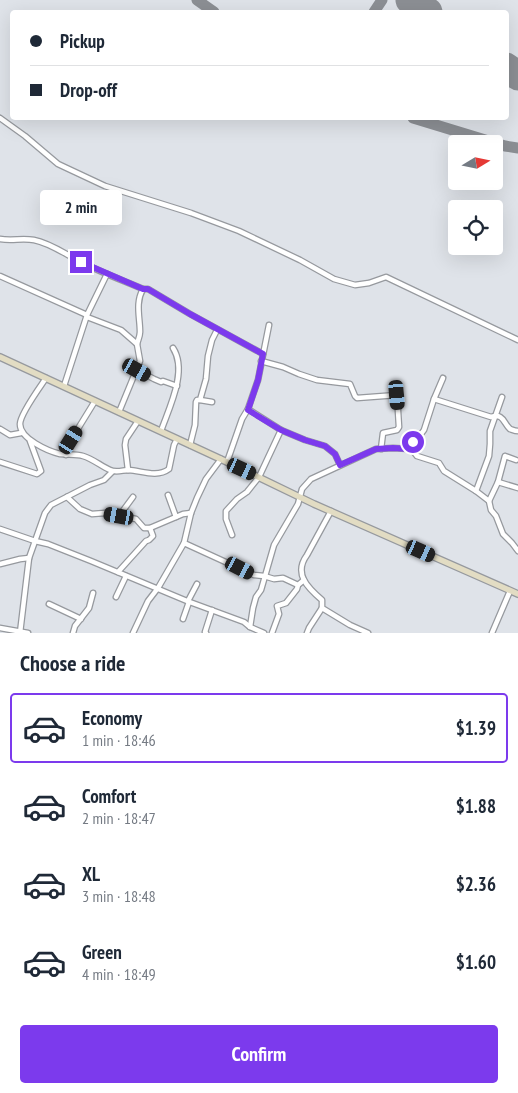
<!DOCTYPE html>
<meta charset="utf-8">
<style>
:root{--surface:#fff;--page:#f2f2f3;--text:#1f2937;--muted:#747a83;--line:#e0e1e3;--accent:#7c3aed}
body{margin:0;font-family:"PT Sans Narrow",sans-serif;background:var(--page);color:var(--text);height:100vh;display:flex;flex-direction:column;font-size:19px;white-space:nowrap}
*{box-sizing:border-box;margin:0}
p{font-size:16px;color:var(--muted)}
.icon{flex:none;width:28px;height:28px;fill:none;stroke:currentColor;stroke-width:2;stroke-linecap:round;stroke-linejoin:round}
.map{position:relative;height:633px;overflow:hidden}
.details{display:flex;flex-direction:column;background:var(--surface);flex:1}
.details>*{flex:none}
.hud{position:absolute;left:10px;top:10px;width:499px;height:110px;border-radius:5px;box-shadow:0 5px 20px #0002;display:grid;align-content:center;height:110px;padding:0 20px;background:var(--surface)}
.needle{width:32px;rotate:80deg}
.buttons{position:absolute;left:448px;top:135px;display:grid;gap:10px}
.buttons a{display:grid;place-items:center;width:55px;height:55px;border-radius:5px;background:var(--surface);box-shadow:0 5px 20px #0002;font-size:25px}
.end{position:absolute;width:22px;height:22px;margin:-11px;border:6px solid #7c3aed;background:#fff;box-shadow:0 0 0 2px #fff}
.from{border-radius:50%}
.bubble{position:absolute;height:35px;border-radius:5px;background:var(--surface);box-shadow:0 5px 20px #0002;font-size:16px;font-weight:700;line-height:35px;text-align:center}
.car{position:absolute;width:15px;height:30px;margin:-15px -8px;border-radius:6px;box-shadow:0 0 4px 1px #0007;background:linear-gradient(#222 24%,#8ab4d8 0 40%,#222 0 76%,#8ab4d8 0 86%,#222 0)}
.hud b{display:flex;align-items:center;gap:18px;height:48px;font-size:19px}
.hud b+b{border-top:1px solid var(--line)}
.hud i{width:12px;height:12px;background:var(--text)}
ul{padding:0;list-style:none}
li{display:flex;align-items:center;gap:15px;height:70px;margin:0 10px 8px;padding:0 10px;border:2px solid transparent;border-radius:5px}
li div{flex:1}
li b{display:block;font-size:19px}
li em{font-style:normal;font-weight:700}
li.current{border-color:var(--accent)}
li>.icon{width:45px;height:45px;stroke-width:1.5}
h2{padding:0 20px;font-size:22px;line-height:60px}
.cta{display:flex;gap:10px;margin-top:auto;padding:10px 20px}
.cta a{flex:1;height:58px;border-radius:5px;background:var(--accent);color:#fff;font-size:20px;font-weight:700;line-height:58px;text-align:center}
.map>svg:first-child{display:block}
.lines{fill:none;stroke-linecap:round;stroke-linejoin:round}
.taxiway{stroke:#8c8f94;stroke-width:11}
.runway{stroke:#8c8f94;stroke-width:29}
.street-casing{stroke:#96999e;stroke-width:7}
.secondary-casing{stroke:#96999e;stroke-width:8}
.street{stroke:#fff;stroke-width:4.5}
.secondary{stroke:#e2dcc3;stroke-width:5.5}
.route{stroke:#7c3aed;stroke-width:6}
</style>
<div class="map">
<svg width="518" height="633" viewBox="0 0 518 633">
<rect width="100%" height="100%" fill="#dfe3e9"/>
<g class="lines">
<g class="taxiway">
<polyline points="197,0 214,12"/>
<polyline points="374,12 382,0"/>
<polyline points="413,118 505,146 518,148"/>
</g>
<g class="runway">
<polyline points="410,0 428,12"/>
<polyline points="506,67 518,76"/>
</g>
<g class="street-casing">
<g id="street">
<polyline points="0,118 25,136 58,164 105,186 191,213 239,231 300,260 334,279 355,285 369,283 386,277 518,340"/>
<path d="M0 239C12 241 22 238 34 240 50 243 65 254 79 261 100 272 122 280 143 289H148L190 314 263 354"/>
<polyline points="0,276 87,315"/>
<polyline points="87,317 121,330 137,344 140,361 119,412"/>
<path d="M137 344C138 340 140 336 140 332 140 317 135 303 143 289"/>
<polyline points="261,361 283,367 299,374 317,380 350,384 355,396 357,398 397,395 399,427 397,430 383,433 381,449"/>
<polyline points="137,370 154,379 161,382 163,381 177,386"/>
<path d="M46 378C40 387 20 414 20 424 20 439 48 451 60 454 68 455 76 454 83 456 93 459 101 466 110 470 116 473 123 470 129 470 142 471 157 478 169 469L174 445 177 439"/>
<polyline points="443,378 434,399 424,430 418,438 413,441 410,447 417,456 439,463 444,471 476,491"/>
<polyline points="64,386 87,315 107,274"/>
<polyline points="502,397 490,431 490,444 489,456 476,491 489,501 491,510 496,516 503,534 512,543 518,551"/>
<path d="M434 399 491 417C504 413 503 423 510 429 513 430 515 431 518 431"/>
<polyline points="200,400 212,402"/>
<polyline points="248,409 281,430 305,440 325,446 335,454 340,465"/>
<polyline points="0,429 10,435 21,433"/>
<path d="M161 431C169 408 188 371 173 348"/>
<polyline points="190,445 195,425 196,402 197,400 200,400 206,379 208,356 212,340 217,330"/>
<polyline points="66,455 71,440 95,401"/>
<polyline points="0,462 37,474 41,471 30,441"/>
<polyline points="227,462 242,419 248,409 258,380 269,325"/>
<polyline points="128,470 125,445 126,439 138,421"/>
<polyline points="498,482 518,488"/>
<polyline points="168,495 176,517"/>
<polyline points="67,497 80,509 92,514 105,513 136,519 144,528 150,528 183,514 191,513"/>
<polyline points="489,501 498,482 505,456 516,460"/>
<path d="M331 511 307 555C293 574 308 588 322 600V608L350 625 368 633"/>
<polyline points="119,516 133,497"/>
<polyline points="0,529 35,541 48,544 91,561 187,601 244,622 250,627 264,633"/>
<polyline points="232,535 226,519 226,511 237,499 247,492 259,477 281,430"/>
<polyline points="184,543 254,575 264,576 274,579 283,578 298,585 304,580"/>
<polyline points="0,564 20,559 29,558"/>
<polyline points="118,572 146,541 149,540 153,536 150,528"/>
<polyline points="116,597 126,576"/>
<polyline points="188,601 197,584"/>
<polyline points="49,604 81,619"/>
<polyline points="183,619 189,602"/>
<polyline points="250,627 253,608 256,597 261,590 274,545 298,504 302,489 311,479 376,449 393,448 410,449"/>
<polyline points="0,628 28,633"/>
<polyline points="20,633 29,558 45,513 51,505 90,485 104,480 112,472"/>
<polyline points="73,633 75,626 89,608 93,593"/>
<polyline points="133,633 148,601 158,588 184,543 191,513 197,498 206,479 221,459"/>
<polyline points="206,633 205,632 212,610"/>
<polyline points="272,633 279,614 277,606 286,603 297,589 298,585"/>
<polyline points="307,633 309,628 322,608"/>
<polyline points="492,633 510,591"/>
</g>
</g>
<g class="secondary-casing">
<polyline id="secondary" points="0,357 227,462 314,504 518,594"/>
</g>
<use href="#street" class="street"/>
<use href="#secondary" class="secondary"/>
</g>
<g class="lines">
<polyline class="route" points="81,262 143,289 148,289 190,314 263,354 258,380 248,410 281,430 305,440 325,446 335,454 340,465 376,449 393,448 410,449 410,447 413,442"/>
</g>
</svg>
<div class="buttons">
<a><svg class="needle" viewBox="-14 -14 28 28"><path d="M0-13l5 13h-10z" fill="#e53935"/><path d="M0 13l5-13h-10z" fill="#747a83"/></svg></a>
<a><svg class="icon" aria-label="locate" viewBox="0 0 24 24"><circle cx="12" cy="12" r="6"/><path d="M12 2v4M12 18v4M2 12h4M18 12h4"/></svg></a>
</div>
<i class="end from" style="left:413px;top:442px"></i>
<i class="end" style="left:81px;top:262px"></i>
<div class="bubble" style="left:40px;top:190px;width:82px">2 min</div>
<i class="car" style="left:137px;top:370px;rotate:119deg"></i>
<i class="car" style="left:397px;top:395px;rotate:175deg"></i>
<i class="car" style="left:71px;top:440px;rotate:32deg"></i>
<i class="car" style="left:242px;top:469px;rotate:115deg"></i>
<i class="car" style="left:119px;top:516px;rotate:280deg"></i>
<i class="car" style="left:421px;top:551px;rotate:114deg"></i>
<i class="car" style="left:240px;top:568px;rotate:117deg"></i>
<div class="hud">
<b><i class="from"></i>Pickup</b>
<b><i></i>Drop-off</b>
</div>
</div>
<section class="details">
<h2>Choose a ride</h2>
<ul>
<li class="current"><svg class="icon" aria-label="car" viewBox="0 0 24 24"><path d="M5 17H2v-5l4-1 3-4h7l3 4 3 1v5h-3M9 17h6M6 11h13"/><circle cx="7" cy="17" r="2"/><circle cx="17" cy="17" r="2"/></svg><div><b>Economy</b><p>1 min · 18:46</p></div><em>$1.39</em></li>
<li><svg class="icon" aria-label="car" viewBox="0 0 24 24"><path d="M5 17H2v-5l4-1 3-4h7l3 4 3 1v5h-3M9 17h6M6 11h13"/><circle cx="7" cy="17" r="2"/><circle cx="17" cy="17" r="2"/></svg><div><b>Comfort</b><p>2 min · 18:47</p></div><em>$1.88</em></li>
<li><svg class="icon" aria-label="car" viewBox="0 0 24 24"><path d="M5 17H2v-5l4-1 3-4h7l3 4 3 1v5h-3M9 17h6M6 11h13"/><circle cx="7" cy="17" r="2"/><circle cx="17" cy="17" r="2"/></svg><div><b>XL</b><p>3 min · 18:48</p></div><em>$2.36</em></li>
<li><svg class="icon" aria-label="car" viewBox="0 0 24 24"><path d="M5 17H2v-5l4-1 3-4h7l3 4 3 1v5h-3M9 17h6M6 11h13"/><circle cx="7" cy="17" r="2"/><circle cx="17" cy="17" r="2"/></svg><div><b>Green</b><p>4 min · 18:49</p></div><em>$1.60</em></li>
</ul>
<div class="cta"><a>Confirm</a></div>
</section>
